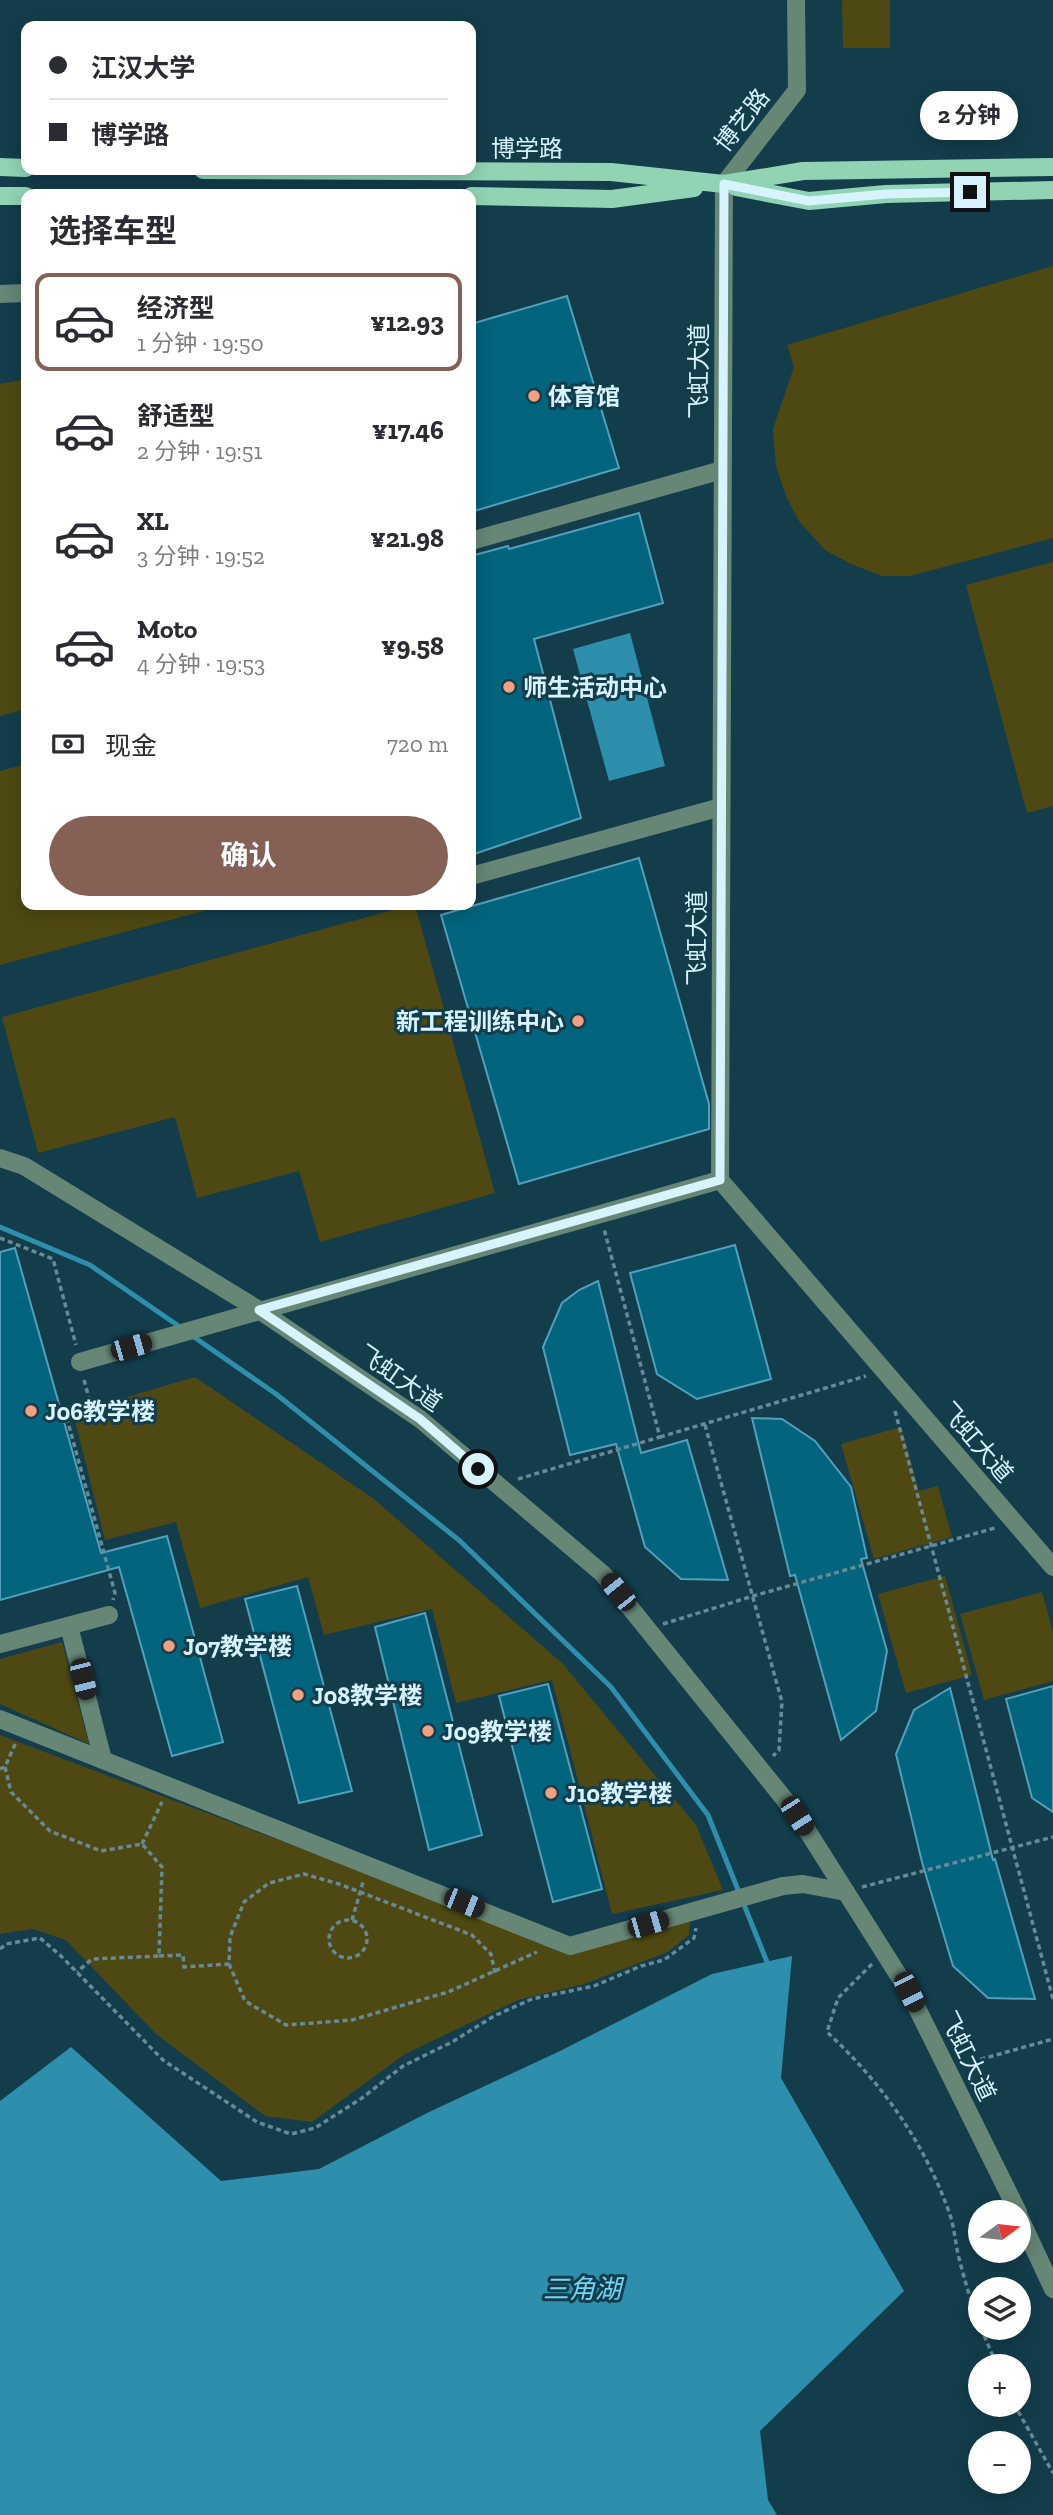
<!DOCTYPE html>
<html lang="zh">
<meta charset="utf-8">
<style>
:root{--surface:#fff;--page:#f7f7f7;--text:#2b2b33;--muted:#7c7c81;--line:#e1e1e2;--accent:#856055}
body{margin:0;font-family:"Zilla Slab","Noto Sans SC",serif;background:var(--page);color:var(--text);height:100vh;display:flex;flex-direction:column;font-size:26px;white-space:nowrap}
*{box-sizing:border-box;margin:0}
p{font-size:23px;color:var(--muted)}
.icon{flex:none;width:38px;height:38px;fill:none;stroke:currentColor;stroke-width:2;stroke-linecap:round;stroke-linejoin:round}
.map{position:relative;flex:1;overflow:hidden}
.panel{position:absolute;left:21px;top:189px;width:455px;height:721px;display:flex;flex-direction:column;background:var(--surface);border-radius:14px;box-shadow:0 4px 18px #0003}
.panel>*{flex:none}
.guide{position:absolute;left:21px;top:21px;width:455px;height:154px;border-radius:14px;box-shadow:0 4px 18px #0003;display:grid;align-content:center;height:154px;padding:0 28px;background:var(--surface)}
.needle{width:46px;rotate:75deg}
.tools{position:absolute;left:968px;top:2200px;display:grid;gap:14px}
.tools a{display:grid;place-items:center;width:63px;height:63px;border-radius:50%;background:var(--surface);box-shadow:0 4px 18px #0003;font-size:35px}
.end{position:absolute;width:32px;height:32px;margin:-16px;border:9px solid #d6f3ff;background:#111;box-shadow:0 0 0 4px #111}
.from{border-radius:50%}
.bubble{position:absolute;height:49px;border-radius:24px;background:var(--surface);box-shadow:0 4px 18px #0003;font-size:23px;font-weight:700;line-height:49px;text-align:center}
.car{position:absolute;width:21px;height:42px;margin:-21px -10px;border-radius:9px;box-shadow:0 0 5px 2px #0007;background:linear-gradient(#222 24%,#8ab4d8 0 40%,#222 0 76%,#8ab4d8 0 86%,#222 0)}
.guide b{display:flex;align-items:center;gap:24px;height:66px;font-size:26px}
.guide b+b{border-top:2px solid var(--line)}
.guide i{width:18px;height:18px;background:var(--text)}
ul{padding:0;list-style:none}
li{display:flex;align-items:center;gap:21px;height:98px;margin:0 14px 10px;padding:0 14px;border:4px solid transparent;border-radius:14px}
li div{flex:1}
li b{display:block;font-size:26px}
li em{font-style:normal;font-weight:700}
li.active{border-color:var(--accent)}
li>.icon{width:63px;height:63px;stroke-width:1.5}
h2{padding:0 28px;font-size:32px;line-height:84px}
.pay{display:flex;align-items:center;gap:18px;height:77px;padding:0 28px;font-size:26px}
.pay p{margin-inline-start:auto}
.button{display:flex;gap:14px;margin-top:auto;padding:14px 28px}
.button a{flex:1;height:80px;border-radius:42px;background:var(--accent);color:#fff;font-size:28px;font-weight:700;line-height:80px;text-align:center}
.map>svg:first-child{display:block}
.green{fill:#4e4912}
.water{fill:#2e8fad}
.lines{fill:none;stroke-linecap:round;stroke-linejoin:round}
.stream{stroke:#2e8fad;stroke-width:5}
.building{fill:#02647d;stroke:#52a0bb;stroke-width:2}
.path{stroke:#668a97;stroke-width:3.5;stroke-dasharray:5 3.5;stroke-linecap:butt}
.minor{stroke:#668676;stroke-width:18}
.major{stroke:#90d4b4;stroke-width:18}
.route{stroke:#d6f3ff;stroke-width:9}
.poi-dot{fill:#f2a07f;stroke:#133d4b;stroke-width:2.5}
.labels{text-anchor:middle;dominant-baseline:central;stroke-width:6;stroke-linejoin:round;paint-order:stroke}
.street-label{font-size:24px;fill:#d6f3ff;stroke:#133d4b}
.poi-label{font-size:24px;font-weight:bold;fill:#d6f3ff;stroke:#133d4b;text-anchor:start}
.water-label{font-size:26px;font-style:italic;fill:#74d4f6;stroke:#133d4b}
</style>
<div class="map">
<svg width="1053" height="2515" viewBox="0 0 1053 2515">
<rect width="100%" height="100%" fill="#133d4b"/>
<g class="green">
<polygon points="842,0 890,0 890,48 843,48"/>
<polygon points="1053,266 1053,538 910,576 882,576 851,564 825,550 799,521 786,496 776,466 773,429 794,367 787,345"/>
<polygon points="26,379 26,709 0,716 0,384"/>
<polygon points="1053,562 1053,806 1027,813 966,585"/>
<polygon points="26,764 26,905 218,905 219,907 0,965 0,771"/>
<polygon points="411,905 415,905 495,1193 320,1242 299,1171 197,1198 175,1117 38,1153 2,1017"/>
<polygon points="195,1377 374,1499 563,1664 696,1825 723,1890 612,1914 552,1680 456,1703 432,1609 324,1635 308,1577 200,1608 176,1522 105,1540 73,1413"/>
<polygon points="901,1427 919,1491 938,1486 952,1537 874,1559 841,1444"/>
<polygon points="945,1576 972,1675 906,1693 878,1594"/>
<polygon points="1042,1592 1053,1633 1053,1681 984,1700 960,1614"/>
<polygon points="62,1642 89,1744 0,1704 0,1659"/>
<polygon points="0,1735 575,1952 690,1917 689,1935 668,1952 584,1984 518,2000 405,2054 312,2122 265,2116 156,2034 66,1940 33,1929 0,1934"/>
</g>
<g class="water">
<polygon points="630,633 665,766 609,781 573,649"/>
<polygon points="792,1956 781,2078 904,2291 760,2431 768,2500 777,2515 0,2515 0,2101 71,2047 221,2181 319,2169 427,2113 560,2051 712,1974"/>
</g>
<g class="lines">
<g class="stream">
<polyline points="0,1227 90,1265 183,1329"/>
<polyline points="191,1335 276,1394 460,1541 611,1687 708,1815 767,1962"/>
</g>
</g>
<g class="building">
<polygon points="567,296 619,468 471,512 471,324"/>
<polygon points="639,513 663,603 534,639 581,818 471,855 471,556 508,546 509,549"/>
<polygon points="639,858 709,1104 709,1129 519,1184 441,915"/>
<polygon points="735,1245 771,1379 697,1399 657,1374 630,1273"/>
<polygon points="15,1248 101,1553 167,1536 223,1742 172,1756 119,1567 0,1600 0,1252"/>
<polygon points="598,1281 641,1453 687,1440 728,1580 681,1579 645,1547 616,1444 570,1455 543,1347 562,1303 579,1290"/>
<polygon points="752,1418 782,1419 815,1441 851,1487 867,1558 861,1559 887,1651 876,1711 841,1740 795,1575 790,1576"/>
<polygon points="297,1586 352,1791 299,1803 245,1599"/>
<polygon points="425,1613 482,1835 429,1850 375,1627"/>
<polygon points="548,1684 602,1889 553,1902 499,1696"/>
<polygon points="1053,1686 1053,1812 1032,1798 1006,1699"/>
<polygon points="950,1688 993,1860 995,1859 1035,1999 988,1998 953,1966 922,1862 896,1754 914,1710"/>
</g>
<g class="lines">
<g class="path">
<polyline points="0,1238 53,1259 76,1345"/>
<polyline points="84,1380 90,1402 64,1408 115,1593 113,1600"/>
<polyline points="895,1411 1053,1999"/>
<polyline points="705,1425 782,1702 779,1750 773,1756"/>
<polyline points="660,1437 866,1376"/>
<polyline points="518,1479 660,1437 604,1229"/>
<polyline points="663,1624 753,1596 995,1528"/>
<polyline points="5,1767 11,1792 50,1831 101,1851 142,1844 162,1867 159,1956 92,1959 77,1972"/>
<polyline points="0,1769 5,1767 16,1742"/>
<polyline points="142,1844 162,1802"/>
<polyline points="862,1887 1053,1837"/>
<polyline points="352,1920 363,1882"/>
<circle cx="348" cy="1939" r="19"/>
<polyline points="0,1949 6,1944 40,1938 61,1956 163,2060 257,2122 291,2134 315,2128 362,2098 403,2066 452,2042 494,2016 532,1999 594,1986 641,1966 664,1960 694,1938 696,1928"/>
<polyline points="159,1956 183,1955 184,1967 229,1964 230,1937 244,1902 269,1883 304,1874 339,1884 472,1935 491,1954 495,1973"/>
<polyline points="229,1964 245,2001 286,2025 352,2020 448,1992 537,1952"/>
<path d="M872 1964 838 1998 827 2032C881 2082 924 2142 949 2212 954 2225 955 2240 958 2254 964 2279 971 2302 980 2325"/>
<polyline points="964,2064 1053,2039"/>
<polyline points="981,2328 997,2366"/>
<polyline points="1014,2404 1053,2473"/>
</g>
<g class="minor">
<polyline points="796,0 797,90 724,184 720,1180 1053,1567"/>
<polyline points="0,294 26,293"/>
<polyline points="471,541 722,470"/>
<polyline points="471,876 721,807"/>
<polyline points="0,1158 24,1166 259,1310 420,1419 603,1574 798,1816 909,1992 1018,2212"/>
<polyline points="80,1362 720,1180"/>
<polyline points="69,1626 103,1760"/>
<polyline points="0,1644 109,1615"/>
<polyline points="0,1719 570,1946 783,1886 803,1884 846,1892"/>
<polyline points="1018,2214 1053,2289"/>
</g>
<g class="major">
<polyline points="0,167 26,168"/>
<polyline points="203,170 611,172 724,184 803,171 1053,167"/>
<polyline points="736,187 809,201 886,194 1053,190"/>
<polyline points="0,196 26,196"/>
<polyline points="471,196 612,199 694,188"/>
</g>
</g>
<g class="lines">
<polyline class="route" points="478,1469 420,1419 259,1310 720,1180 724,184 809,201 886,194 970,192"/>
</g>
<g class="poi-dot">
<circle cx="534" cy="396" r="7"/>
<circle cx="509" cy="687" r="7"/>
<circle cx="578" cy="1021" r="7"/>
<circle cx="31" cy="1411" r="7"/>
<circle cx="169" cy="1646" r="7"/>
<circle cx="298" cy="1695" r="7"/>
<circle cx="428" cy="1731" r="7"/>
<circle cx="551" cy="1793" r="7"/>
</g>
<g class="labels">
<g class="street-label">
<text transform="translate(742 120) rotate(-52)">博艺路</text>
<text x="527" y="148">博学路</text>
<text transform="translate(698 371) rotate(-90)">飞虹大道</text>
<text transform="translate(696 938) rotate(-90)">飞虹大道</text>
<text transform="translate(400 1378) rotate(35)">飞虹大道</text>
<text transform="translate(977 1442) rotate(49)">飞虹大道</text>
<text transform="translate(968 2056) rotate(64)">飞虹大道</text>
</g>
<g class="poi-label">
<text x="548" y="396">体育馆</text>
<text x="523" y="687">师生活动中心</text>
<text x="564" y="1021" text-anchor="end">新工程训练中心</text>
<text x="45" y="1411">J06教学楼</text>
<text x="183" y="1646">J07教学楼</text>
<text x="312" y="1695">J08教学楼</text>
<text x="442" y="1731">J09教学楼</text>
<text x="565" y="1793">J10教学楼</text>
</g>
<g class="water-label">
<text x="582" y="2289">三角湖</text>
</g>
</g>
</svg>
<div class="tools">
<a><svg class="needle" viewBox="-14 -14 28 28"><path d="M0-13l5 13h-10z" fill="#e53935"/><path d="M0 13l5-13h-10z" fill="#7c7c81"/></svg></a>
<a><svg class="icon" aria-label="layers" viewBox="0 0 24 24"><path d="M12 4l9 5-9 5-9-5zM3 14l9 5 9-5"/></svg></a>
<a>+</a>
<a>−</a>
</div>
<i class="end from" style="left:478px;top:1469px"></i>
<i class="end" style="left:970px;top:192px"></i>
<div class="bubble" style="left:920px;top:91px;width:98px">2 分钟</div>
<i class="car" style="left:131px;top:1347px;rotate:74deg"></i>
<i class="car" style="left:618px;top:1592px;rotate:321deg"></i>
<i class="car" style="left:83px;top:1679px;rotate:166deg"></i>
<i class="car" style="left:797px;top:1816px;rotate:147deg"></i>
<i class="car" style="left:464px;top:1903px;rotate:112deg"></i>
<i class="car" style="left:648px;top:1924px;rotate:74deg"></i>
<i class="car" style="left:909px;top:1992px;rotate:154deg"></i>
<div class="guide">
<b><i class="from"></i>江汉大学</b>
<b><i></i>博学路</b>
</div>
<section class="panel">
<h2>选择车型</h2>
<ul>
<li class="active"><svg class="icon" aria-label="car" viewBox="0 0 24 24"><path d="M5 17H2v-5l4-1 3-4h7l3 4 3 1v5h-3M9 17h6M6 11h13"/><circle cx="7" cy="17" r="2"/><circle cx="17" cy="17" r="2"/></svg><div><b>经济型</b><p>1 分钟 · 19:50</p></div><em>¥12.93</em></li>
<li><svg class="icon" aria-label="car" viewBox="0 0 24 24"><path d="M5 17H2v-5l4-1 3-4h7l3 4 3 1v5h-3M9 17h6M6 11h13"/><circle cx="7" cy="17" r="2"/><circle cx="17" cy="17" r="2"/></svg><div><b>舒适型</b><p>2 分钟 · 19:51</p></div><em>¥17.46</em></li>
<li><svg class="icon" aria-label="car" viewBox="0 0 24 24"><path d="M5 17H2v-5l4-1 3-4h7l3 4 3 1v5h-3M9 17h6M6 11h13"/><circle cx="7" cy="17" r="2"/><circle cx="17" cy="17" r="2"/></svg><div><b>XL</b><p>3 分钟 · 19:52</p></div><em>¥21.98</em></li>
<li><svg class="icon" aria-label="car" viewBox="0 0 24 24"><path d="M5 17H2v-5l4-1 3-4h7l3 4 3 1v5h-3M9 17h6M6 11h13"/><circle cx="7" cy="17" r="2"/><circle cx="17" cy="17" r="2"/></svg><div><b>Moto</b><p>4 分钟 · 19:53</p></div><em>¥9.58</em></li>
</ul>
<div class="pay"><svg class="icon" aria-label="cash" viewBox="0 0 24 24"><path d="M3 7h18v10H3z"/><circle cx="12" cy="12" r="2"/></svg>现金<p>720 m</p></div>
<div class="button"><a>确认</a></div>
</section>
</div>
